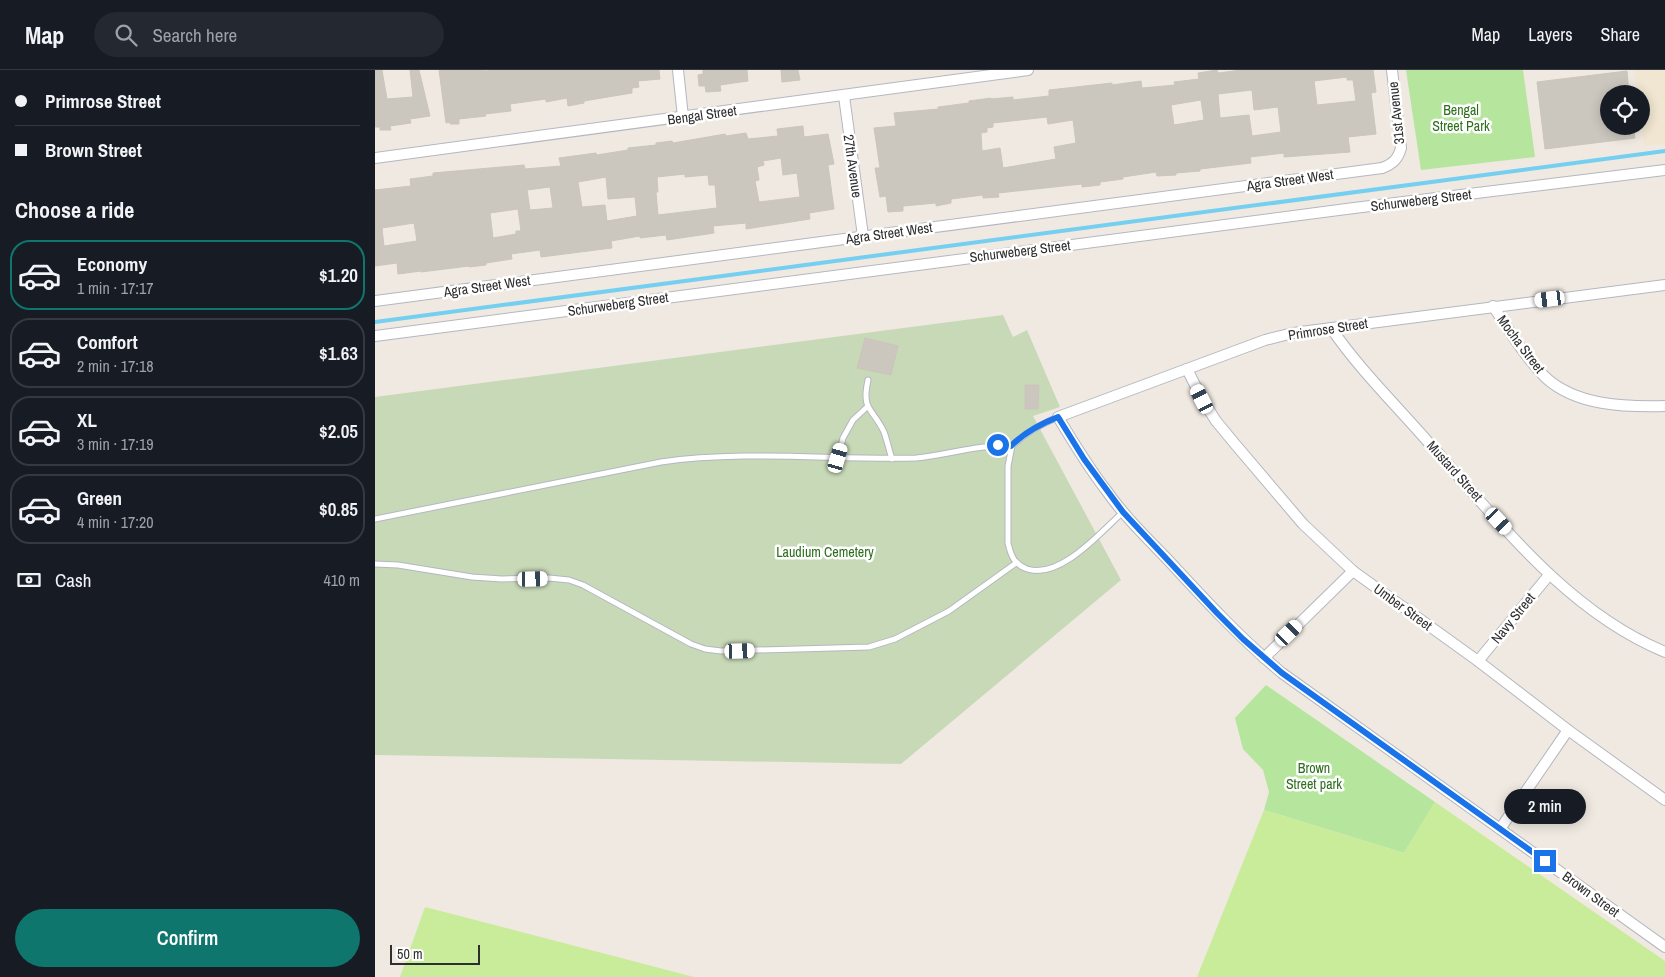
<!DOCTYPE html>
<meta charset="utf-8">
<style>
:root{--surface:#171b24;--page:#242831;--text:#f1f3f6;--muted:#9ea1a6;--line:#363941;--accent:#0f766e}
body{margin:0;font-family:"Archivo Narrow",sans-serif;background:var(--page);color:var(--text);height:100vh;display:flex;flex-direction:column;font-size:19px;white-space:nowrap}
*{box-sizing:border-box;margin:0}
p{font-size:16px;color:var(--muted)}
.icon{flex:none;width:28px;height:28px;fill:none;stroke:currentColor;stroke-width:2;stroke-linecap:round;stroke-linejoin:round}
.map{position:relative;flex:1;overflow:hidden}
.panel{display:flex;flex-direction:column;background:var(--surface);width:375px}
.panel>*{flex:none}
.top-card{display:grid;align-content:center;height:110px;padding:0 15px;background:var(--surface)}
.tools{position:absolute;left:1225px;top:15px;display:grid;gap:10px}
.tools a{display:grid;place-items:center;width:50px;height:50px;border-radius:50%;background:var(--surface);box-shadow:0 2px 12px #0003;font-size:25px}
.scale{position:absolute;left:15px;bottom:12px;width:90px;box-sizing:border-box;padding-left:5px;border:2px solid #2e2e2e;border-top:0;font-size:14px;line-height:18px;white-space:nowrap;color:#2e2e2e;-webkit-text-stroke:4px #fff;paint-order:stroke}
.end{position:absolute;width:22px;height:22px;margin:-11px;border:6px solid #1a73e8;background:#fff;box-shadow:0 0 0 2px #fff}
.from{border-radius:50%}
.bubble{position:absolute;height:35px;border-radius:18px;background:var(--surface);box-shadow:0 2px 12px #0003;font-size:16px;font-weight:600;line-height:35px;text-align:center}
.car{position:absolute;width:15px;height:30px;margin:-15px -8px;border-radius:6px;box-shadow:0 0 4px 1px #0007;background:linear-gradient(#fff 24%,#345 0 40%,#fff 0 76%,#345 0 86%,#fff 0)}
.top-card b{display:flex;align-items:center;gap:18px;height:48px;font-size:19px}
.top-card b+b{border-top:1px solid var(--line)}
.top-card i{width:12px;height:12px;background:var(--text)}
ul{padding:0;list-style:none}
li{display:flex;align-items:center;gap:15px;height:70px;margin:0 10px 8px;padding:0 5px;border:2px solid var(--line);border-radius:20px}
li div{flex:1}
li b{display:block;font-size:19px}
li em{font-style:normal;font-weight:600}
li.on{border-color:var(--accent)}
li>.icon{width:45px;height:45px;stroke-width:1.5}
h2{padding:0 15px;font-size:22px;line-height:60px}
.pay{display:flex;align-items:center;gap:12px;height:55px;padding:0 15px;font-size:19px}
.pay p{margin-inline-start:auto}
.primary-button{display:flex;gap:10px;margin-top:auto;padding:10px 15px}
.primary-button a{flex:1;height:58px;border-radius:30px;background:var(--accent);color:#fff;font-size:20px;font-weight:600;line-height:58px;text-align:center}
header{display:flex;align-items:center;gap:30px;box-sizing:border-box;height:70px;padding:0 25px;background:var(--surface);border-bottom:1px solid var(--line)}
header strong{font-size:24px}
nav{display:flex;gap:28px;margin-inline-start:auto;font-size:18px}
.search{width:350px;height:45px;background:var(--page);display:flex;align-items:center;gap:12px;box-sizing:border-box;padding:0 18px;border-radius:28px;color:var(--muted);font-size:19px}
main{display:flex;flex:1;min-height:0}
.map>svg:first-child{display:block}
.education{fill:#f0e6d1}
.green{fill:#b6e59e}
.cemetery{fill:#c8d9b8}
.pitch{fill:#c9ec9a}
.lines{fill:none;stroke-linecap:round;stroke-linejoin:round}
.stream{stroke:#75cff0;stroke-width:4}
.building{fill:#cbc7bf;stroke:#cbc5ba;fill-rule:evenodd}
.service-casing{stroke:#b4b7c1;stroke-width:7}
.minor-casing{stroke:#b4b7c1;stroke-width:12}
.service{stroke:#fff;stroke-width:5}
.minor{stroke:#fff;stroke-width:10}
.route{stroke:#1a73e8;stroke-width:6}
.labels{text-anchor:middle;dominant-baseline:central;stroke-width:5;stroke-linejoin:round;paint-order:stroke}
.park-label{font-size:14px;fill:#2c6e1b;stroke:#fff}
.street-label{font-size:14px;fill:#2e2e2e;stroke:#fff}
</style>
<header>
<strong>Map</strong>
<div class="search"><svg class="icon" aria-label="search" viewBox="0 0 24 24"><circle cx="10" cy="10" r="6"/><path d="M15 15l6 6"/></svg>Search here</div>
<nav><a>Map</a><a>Layers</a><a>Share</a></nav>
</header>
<main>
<section class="panel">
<div class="top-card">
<b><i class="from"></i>Primrose Street</b>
<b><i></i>Brown Street</b>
</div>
<h2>Choose a ride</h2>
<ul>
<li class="on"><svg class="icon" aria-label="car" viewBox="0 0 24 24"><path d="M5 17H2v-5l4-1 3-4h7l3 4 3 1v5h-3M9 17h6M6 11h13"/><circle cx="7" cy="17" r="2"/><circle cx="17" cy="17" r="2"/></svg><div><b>Economy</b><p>1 min · 17:17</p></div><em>$1.20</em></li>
<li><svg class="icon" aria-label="car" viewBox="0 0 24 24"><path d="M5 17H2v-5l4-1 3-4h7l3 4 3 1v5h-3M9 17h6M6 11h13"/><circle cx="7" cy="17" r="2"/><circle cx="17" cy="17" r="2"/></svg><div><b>Comfort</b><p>2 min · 17:18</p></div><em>$1.63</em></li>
<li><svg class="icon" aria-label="car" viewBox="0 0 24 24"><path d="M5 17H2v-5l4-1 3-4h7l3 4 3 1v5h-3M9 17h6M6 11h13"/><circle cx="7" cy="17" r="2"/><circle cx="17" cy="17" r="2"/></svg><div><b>XL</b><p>3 min · 17:19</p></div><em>$2.05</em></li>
<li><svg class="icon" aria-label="car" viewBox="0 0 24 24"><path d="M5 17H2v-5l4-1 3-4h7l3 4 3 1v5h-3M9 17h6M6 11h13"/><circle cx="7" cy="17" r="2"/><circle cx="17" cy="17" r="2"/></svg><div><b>Green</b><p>4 min · 17:20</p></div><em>$0.85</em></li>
</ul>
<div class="pay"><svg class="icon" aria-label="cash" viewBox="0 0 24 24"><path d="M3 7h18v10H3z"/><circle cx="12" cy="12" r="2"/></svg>Cash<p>410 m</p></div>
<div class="primary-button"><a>Confirm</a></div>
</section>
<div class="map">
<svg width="1290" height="907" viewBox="0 0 1290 907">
<rect width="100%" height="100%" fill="#efe9e1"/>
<polygon class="education" points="1259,0 1290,0 1290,74 1269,76 1266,52 1266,24 1263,24"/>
<g class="green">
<polygon points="1031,0 1148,0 1160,87 1046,100"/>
<polygon points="891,615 1060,732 1029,783 889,740 894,722 888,700 868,679 860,648"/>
</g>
<polygon class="cemetery" points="628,245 638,267 652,260 685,337 658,346 746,510 526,694 0,685 0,327"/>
<g class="pitch">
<polygon points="1060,732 1290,891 1290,907 822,907 889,740 1029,783"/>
<polygon points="50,837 319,907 25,907"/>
</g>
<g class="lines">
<polyline class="stream" points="0,252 1290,81"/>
</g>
<g class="building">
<polygon points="0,0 7,0 12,29 38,27 35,0 44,0 55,46 35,49 36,53 15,56 16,60 5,60 5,57 0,57"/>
<polygon points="64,0 109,0 109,1 121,0 284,0 285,9 263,11 264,17 257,18 257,23 209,31 209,33 193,36 192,28 171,32 171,29 135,34 136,41 110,44 111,46 84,49 84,54 75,54 75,52 71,53"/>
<polygon points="328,0 372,0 373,11 345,15 346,21 331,22 330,16 324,16 323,5 328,4"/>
<polygon points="406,0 423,0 425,10 407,12"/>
<path d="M842 0 843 3 867 0H998L1001 22 996 23 1001 64 973 67 975 82 909 87V83L875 87 876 93 825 99V101L801 103V105L782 106 781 102 748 107V109L725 112V115L707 117V114L623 123 624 127 608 128V125L576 129V133L561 136V133L528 136V141L513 142 511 126 505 127 500 98H505L499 58 521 56 519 43 563 39V37L594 33V31L616 28V29L638 27V30L674 26V20L737 13V15L766 11 767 18 800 15 799 12 824 9 823 3ZM972 7V10H978L981 31 942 35 939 11ZM877 20 879 40 903 37 906 62 877 66 874 45 845 48 843 24ZM826 30 829 50 799 55 796 35ZM672 47 673 54 698 50 701 73 679 77 681 89 628 98 625 78 607 81 606 63 612 62V58L618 57V53Z"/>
<polygon points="1252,1 1254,24 1234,24 1234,56 1258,56 1260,68 1170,79 1162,12"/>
<path d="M428 56 429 67 453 64 459 94 453 95 459 139 434 143 435 149 371 159V153L338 156 339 163 292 170 291 165 265 168V166L236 171 237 178 166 187 165 180 136 184 137 189 111 193V195L94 197V196L46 202V201L23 204 22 193 0 196V120L36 116 35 109 58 106V103L149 95 150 99 186 96 184 88 221 83 222 85 253 80V78L281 75V73L297 71 298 73 350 64 351 66 371 63 373 69 403 66 402 59ZM406 88 408 105 422 103 425 127 384 132 380 111 384 110 382 97 389 95 388 91ZM310 104V107L333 105 334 115H340L342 138 283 145 281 122H283L282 107ZM231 107 233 129 260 127 262 146 232 151 230 135 207 137 203 112ZM175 117 178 138 155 140 152 120ZM143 139 146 161H141V164L118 168 115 143ZM39 153 42 171 9 176 7 158Z"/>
<polygon points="490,268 523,276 516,305 482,298"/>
<polygon points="650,315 664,315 663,339 650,339"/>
</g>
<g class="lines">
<g class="service-casing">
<g id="service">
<path d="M493 310C486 341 498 338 509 362 512 370 514 380 517 389"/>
<path d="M637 376 633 396V473C636 486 639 494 652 499 685 510 726 462 748 442"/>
<path d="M637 376C651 362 665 355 683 347"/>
<polyline points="463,388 468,368 478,350 492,337"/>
<path d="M0 449 286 392C370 380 456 390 541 388 573 385 604 374 637 376"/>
<polyline points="0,494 23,495 97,507 127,509 174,508 194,510 208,515 316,574 330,579 346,581 494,577 520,569 574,541 641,493"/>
</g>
</g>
<g class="minor-casing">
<g id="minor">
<polyline points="303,0 308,47"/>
<polyline points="469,26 488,166"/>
<polyline points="0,88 653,0"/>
<path d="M1290 215 918 263 890 270 683 347C698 372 713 397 731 420 749 446 772 468 794 491 830 530 866 569 907 603L1290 877"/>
<path d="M0 231 1007 98C1018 94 1023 89 1026 78L1017 0"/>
<path d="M1118 236C1134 260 1150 287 1170 307 1201 336 1250 337 1290 336"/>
<path d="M956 258C984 299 1021 335 1054 373 1124 451 1191 541 1290 582"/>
<polyline points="0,266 979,138 1290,100"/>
<polyline points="812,299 827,329 841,351 860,374 928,454 978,501 1103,591 1193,660 1290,730"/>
<polyline points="889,588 978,501"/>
<polyline points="1103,591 1174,505"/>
<polyline points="1125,759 1193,660"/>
</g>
</g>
<use href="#service" class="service"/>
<use href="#minor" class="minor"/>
</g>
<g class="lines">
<path class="route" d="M623 375 636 376C650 362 665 354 683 347L709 389 748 442 842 543 868 569 907 603 1170 791"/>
</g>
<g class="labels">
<g class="park-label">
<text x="1086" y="40">Bengal<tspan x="1086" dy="16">Street Park</tspan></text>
<text x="450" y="482">Laudium Cemetery</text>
<text x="939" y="698">Brown<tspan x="939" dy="16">Street park</tspan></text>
</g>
<g class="street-label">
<text transform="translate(1021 43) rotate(-96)">31st Avenue</text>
<text transform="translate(327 45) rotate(-8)">Bengal Street</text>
<text transform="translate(478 96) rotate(82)">27th Avenue</text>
<text transform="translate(915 110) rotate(-8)">Agra Street West</text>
<text transform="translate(1046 130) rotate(-7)">Schurweberg Street</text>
<text transform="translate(514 163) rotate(-8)">Agra Street West</text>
<text transform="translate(645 181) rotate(-7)">Schurweberg Street</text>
<text transform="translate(112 216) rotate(-8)">Agra Street West</text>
<text transform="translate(243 234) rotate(-8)">Schurweberg Street</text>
<text transform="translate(953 259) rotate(-9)">Primrose Street</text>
<text transform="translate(1146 274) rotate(53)">Mocha Street</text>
<text transform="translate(1080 401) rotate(48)">Mustard Street</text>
<text transform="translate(1028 537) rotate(36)">Umber Street</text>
<text transform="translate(1138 548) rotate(-51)">Navy Street</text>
<text transform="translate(1216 824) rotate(36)">Brown Street</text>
</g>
</g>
</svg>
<div class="tools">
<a><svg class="icon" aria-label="locate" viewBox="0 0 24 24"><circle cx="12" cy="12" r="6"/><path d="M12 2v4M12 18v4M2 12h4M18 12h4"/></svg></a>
</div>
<div class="scale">50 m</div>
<i class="end from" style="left:623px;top:375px"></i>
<i class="end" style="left:1170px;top:791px"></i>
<div class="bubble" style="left:1129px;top:719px;width:82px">2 min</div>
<i class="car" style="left:1175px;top:229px;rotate:263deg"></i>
<i class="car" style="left:827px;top:329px;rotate:333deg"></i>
<i class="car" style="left:463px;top:388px;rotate:16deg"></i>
<i class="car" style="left:1124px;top:451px;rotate:137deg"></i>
<i class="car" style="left:158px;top:509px;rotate:89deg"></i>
<i class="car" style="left:914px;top:563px;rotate:46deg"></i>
<i class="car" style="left:365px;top:581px;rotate:88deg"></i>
</div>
</main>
